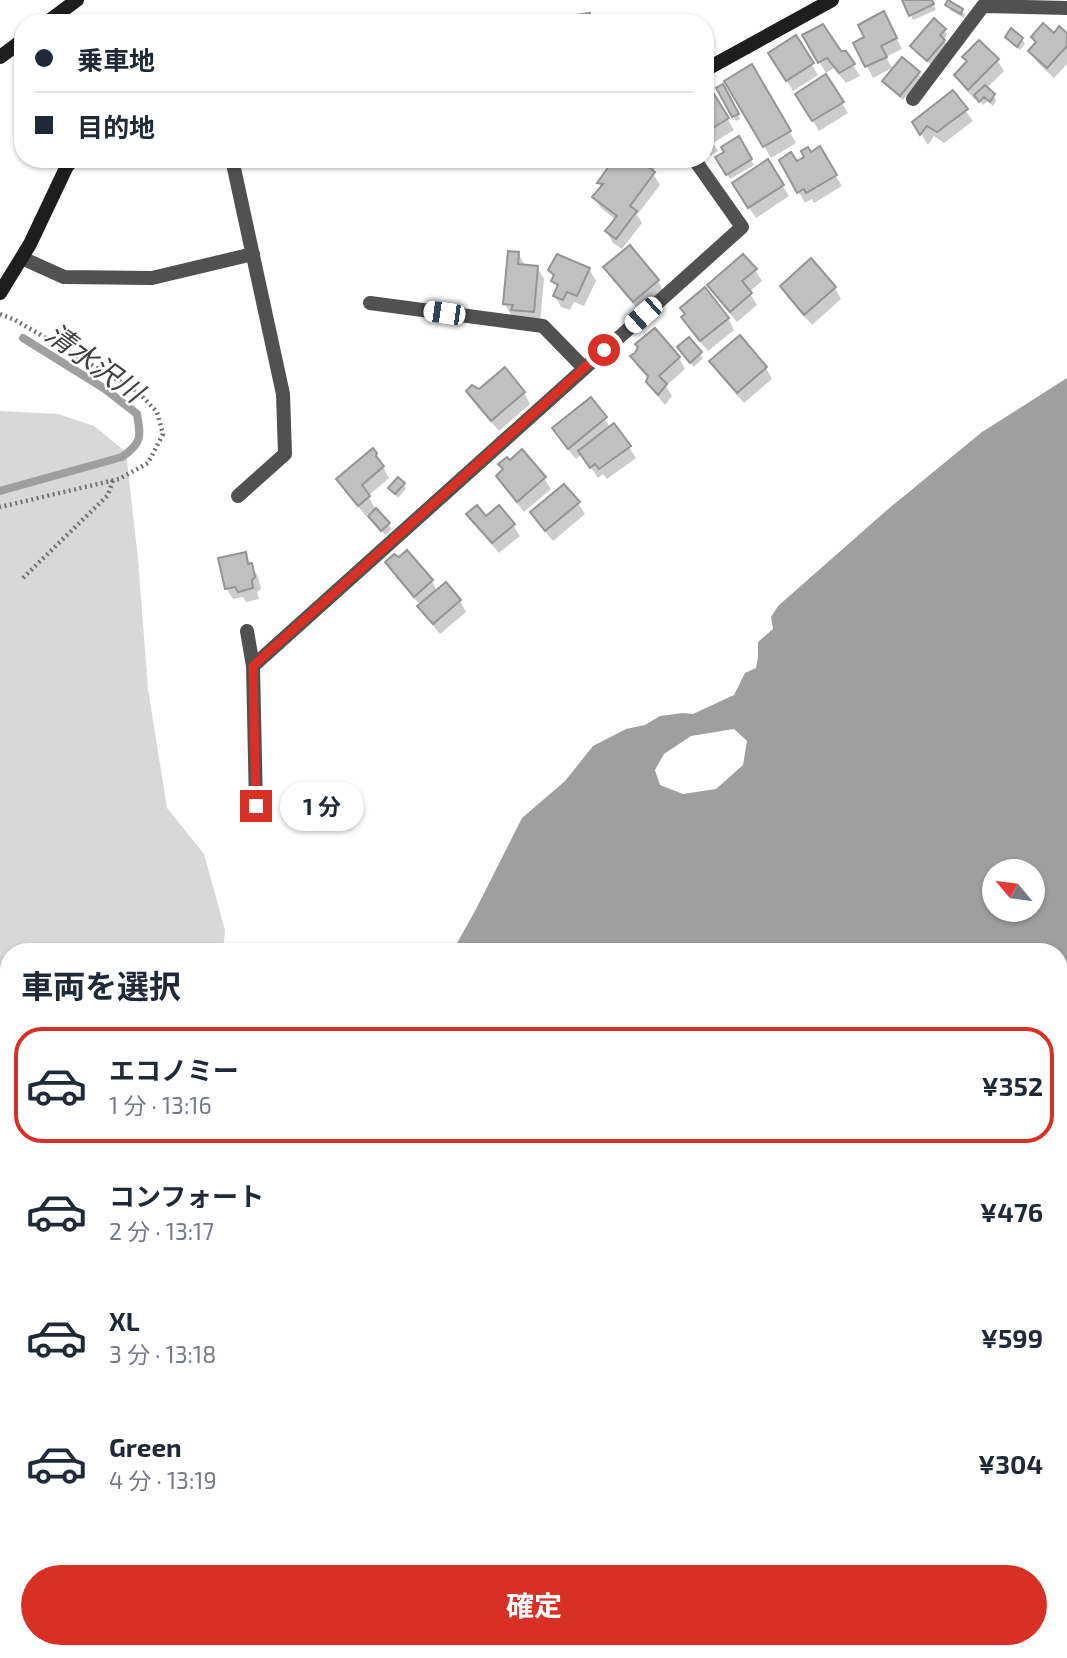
<!DOCTYPE html>
<html lang="ja">
<meta charset="utf-8">
<style>
:root{--surface:#fff;--page:#f6f6f7;--text:#1f2937;--muted:#747a83;--line:#e0e1e3;--accent:#d93025}
body{margin:0;font-family:"Exo 2","Noto Sans JP",sans-serif;background:var(--page);color:var(--text);height:100vh;display:flex;flex-direction:column;font-size:26px;white-space:nowrap}
*{box-sizing:border-box;margin:0}
p{font-size:23px;color:var(--muted)}
.icon{flex:none;width:38px;height:38px;fill:none;stroke:currentColor;stroke-width:2;stroke-linecap:round;stroke-linejoin:round}
.map{position:relative;flex:1;overflow:hidden}
.details{position:absolute;left:0px;top:943px;width:1068px;height:716px;display:flex;flex-direction:column;background:var(--surface);border-radius:28px 28px 0 0;box-shadow:0 2px 5px #0004}
.details>*{flex:none}
.banner{position:absolute;left:14px;top:14px;width:700px;height:154px;border-radius:28px;box-shadow:0 2px 5px #0004;display:grid;align-content:center;height:154px;padding:0 21px;background:var(--surface)}
.needle{width:46px;rotate:299deg}
.fabs{position:absolute;left:982px;top:859px;display:grid;gap:14px}
.fabs a{display:grid;place-items:center;width:63px;height:63px;border-radius:50%;background:var(--surface);box-shadow:0 2px 5px #0004;font-size:35px}
.end{position:absolute;width:32px;height:32px;margin:-16px;border:9px solid #d93025;background:#fff;box-shadow:0 0 0 4px #fff}
.from{border-radius:50%}
.bubble{position:absolute;height:49px;border-radius:24px;background:var(--surface);box-shadow:0 2px 5px #0004;font-size:23px;font-weight:700;line-height:49px;text-align:center}
.car{position:absolute;width:21px;height:42px;margin:-21px -10px;border-radius:9px;box-shadow:0 0 5px 2px #0007;background:linear-gradient(#fff 24%,#345 0 40%,#fff 0 76%,#345 0 86%,#fff 0)}
.banner b{display:flex;align-items:center;gap:24px;height:66px;font-size:26px}
.banner b+b{border-top:2px solid var(--line)}
.banner i{width:18px;height:18px;background:var(--text)}
ul{padding:0;list-style:none}
li{display:flex;align-items:center;gap:21px;height:116px;margin:0 14px 10px;padding:0 7px;border:4px solid transparent;border-radius:28px}
li div{flex:1}
li b{display:block;font-size:26px}
li em{font-style:normal;font-weight:700}
li.active{border-color:var(--accent)}
li>.icon{width:63px;height:63px;stroke-width:1.5}
h2{padding:0 21px;font-size:32px;line-height:84px}
.primary-button{display:flex;gap:14px;margin-top:auto;padding:14px 21px}
.primary-button a{flex:1;height:80px;border-radius:42px;background:var(--accent);color:#fff;font-size:28px;font-weight:700;line-height:80px;text-align:center}
.map>svg:first-child{display:block}
.green{fill:#d8d8d8}
.water{fill:#9f9f9f;fill-rule:evenodd}
.shadow{fill:#0003}
.lines{fill:none;stroke-linecap:round;stroke-linejoin:round}
.stream{stroke:#9f9f9f;stroke-width:8}
.building{fill:#c0c0c0;stroke:#959595;stroke-width:2}
.path{stroke:#737373;stroke-width:4.5;stroke-dasharray:2 3.5;stroke-linecap:butt}
.street{stroke:#515151;stroke-width:14}
.secondary{stroke:#1e1e1e;stroke-width:14}
.route{stroke:#d93025;stroke-width:9}
.labels{text-anchor:middle;dominant-baseline:central;stroke-width:5;stroke-linejoin:round;paint-order:stroke}
.water-label{font-size:28px;font-style:italic;fill:#404040;stroke:#fff}
</style>
<div class="map">
<svg width="1067" height="1658" viewBox="0 0 1067 1658">
<rect width="100%" height="100%" fill="#fff"/>
<polygon class="green" points="0,411 58,414 94,426 126,452 138,559 148,689 167,808 204,854 225,930 223,952 9,952 9,1541 0,1548"/>
<path class="water" d="M1067 378V1658H46L52 1650H1059V952H452L475 911 522 818 565 781 593 746 626 729 645 725 660 716 683 713 693 714 734 695 745 673 756 668 758 657V642L773 629 771 617 778 606 887 510 982 432ZM734 729 747 741 743 765 716 789 683 794 660 785 655 770 664 754 691 736ZM994 872H1032V910H994Z"/>
<g class="shadow">
<polygon points="904,0 931,0 936,10 913,20"/>
<polygon points="947,5 962,10 965,15 964,18 950,10"/>
<polygon points="890,25 902,49 886,57 892,68 873,78 855,43"/>
<polygon points="944,30 947,35 943,40 947,46 931,65 915,51 912,46"/>
<polygon points="1054,35 1067,36 1067,64 1054,78 1037,62 1030,51 1036,43 1033,37"/>
<polygon points="804,36 840,53 845,53 860,76 846,83 834,68 826,73"/>
<polygon points="1007,37 1022,39 1025,44 1020,50 1010,42"/>
<polygon points="796,38 818,75 793,91 770,53"/>
<polygon points="965,57 997,60 1004,71 986,89 993,95 996,100 993,106 988,101 983,105 977,98 975,100 963,86 956,75 968,63"/>
<polygon points="752,67 796,143 771,158 727,81"/>
<polygon points="918,73 921,78 903,100 887,86 884,81"/>
<polygon points="826,77 848,113 819,131 797,95"/>
<polygon points="722,87 740,119 736,121 718,89"/>
<polygon points="709,88 734,130 713,143 718,151 710,156 705,147 705,90"/>
<polygon points="953,93 973,121 944,143 934,136 928,145 914,122"/>
<polygon points="738,139 754,165 730,179 717,158 726,153"/>
<polygon points="819,149 842,186 814,203 812,199 805,203 781,161 796,164"/>
<polygon points="617,159 660,159 661,161 652,172 660,185 637,215 642,223 622,249 613,243 607,232 616,220 601,208 594,197 602,188 599,183"/>
<polygon points="782,185 789,196 756,218 740,194"/>
<polygon points="518,254 525,265 537,267 544,279 540,323 511,315 505,304"/>
<polygon points="606,268 658,281 664,292 640,312 612,279"/>
<polygon points="589,269 596,281 584,306 574,302 570,310 561,307 555,296 558,289 550,270"/>
<polygon points="755,270 762,281 749,292 757,305 737,322 716,296 710,285"/>
<polygon points="782,286 835,288 841,299 812,325 788,298"/>
<polygon points="682,308 728,318 734,330 708,351 689,329 683,318 686,315"/>
<polygon points="740,337 766,368 772,379 744,403 718,373 712,362"/>
<polygon points="688,339 703,358 694,367 682,353"/>
<polygon points="632,356 679,358 685,369 666,386 672,396 665,405 655,393 648,382 649,379 638,367"/>
<polygon points="468,391 524,393 530,404 499,431 474,402"/>
<polygon points="590,399 611,428 629,447 636,458 607,479 603,474 598,478 582,454 576,459 560,440 554,429"/>
<polygon points="376,454 389,478 368,496 375,508 374,509 392,529 385,535 368,514 366,516 345,490 338,479"/>
<polygon points="498,476 544,478 551,489 524,512 504,487"/>
<polygon points="404,484 406,489 398,498 390,488"/>
<polygon points="578,503 585,514 553,541 538,523 532,512"/>
<polygon points="469,514 513,525 520,536 499,553 475,525"/>
<polygon points="407,553 432,581 437,591 445,584 460,601 466,612 440,634 426,617 420,605 393,573 387,562 399,560"/>
<polygon points="245,554 258,577 261,589 257,592 259,599 246,602 243,597 233,599 226,588"/>
</g>
<g class="lines">
<path class="stream" d="M0 491 122 457C142 443 141 437 137 414L105 389 23 338"/>
</g>
<g class="building">
<polygon points="902,0 932,0 934,4 909,16"/>
<polygon points="948,0 963,9 961,14 945,5"/>
<polygon points="884,11 897,38 881,46 887,57 865,67 853,43 864,37 858,25"/>
<polygon points="590,13 591,23 535,23 534,21"/>
<polygon points="934,18 946,29 940,35 945,40 927,61 910,46"/>
<polygon points="1043,23 1054,33 1059,26 1067,33 1067,46 1047,68 1028,51 1036,42 1031,37"/>
<polygon points="823,24 841,51 846,51 855,64 839,73 827,58 818,63 802,35"/>
<polygon points="1011,28 1023,38 1017,47 1005,37"/>
<polygon points="796,35 814,63 786,81 768,53"/>
<polygon points="979,40 999,59 968,90 954,75 967,61 962,57"/>
<polygon points="902,57 920,72 900,96 882,81"/>
<polygon points="752,64 791,131 763,147 724,81"/>
<polygon points="826,74 844,102 812,121 795,94"/>
<polygon points="723,84 739,114 732,117 716,88"/>
<polygon points="985,85 995,94 990,102 984,97 979,102 974,95"/>
<polygon points="709,86 729,118 708,131 713,139 705,144 705,88"/>
<polygon points="953,90 968,109 937,132 927,126 920,135 912,122"/>
<polygon points="739,136 752,159 726,175 715,157 724,152 721,147"/>
<polygon points="820,146 837,175 806,193 804,189 797,193 779,160 791,152 797,161 804,157 801,151 808,147 811,152"/>
<polygon points="614,159 647,159 644,164 655,172 630,206 637,211 616,239 605,231 617,216 592,197 603,184 597,183"/>
<polygon points="768,159 784,185 748,208 732,183"/>
<polygon points="630,245 659,280 633,302 603,267"/>
<polygon points="508,251 519,252 518,264 538,266 534,312 511,310 513,305 503,304"/>
<polygon points="557,254 590,268 577,296 567,292 563,300 553,296 558,285 551,281 554,275 548,270"/>
<polygon points="743,254 757,269 742,281 752,293 730,312 707,285"/>
<polygon points="811,258 836,287 804,315 780,286"/>
<polygon points="705,287 729,318 700,341 681,317 685,314 680,308"/>
<polygon points="655,328 680,357 659,376 667,384 658,395 646,382 648,376 630,356 635,353 638,347 635,344"/>
<polygon points="740,335 767,367 737,393 709,361"/>
<polygon points="689,337 702,352 690,363 677,347"/>
<polygon points="505,367 525,392 491,421 466,391 472,385 479,389"/>
<polygon points="591,397 607,417 568,449 552,428"/>
<polygon points="614,423 631,446 599,469 595,464 590,468 578,451"/>
<polygon points="373,448 377,453 376,456 384,466 362,485 370,496 358,506 336,479"/>
<polygon points="522,449 546,477 517,502 496,476 503,469 498,464 507,457 510,460"/>
<polygon points="398,477 405,483 395,494 388,488"/>
<polygon points="564,484 580,502 545,531 530,512"/>
<polygon points="477,505 486,516 499,505 515,524 492,543 466,514"/>
<polygon points="376,508 390,523 381,531 368,516"/>
<polygon points="407,550 433,580 414,597 385,562 394,554 399,557"/>
<polygon points="246,552 248,564 252,563 255,577 252,580 253,588 238,592 235,587 225,589 218,558"/>
<polygon points="446,582 461,600 433,624 417,606"/>
</g>
<g class="lines">
<g class="path">
<polyline points="0,314 15,320 138,392 157,412 163,434 148,463 119,479 0,507"/>
<polyline points="23,578 108,495 113,480"/>
</g>
<g class="street">
<polyline points="913,99 983,6 1067,8"/>
<polyline points="232,159 283,394 285,454 238,496"/>
<polyline points="22,258 64,277 152,278 253,254"/>
<polyline points="370,303 543,326 584,368"/>
<polyline points="247,631 253,666"/>
<polyline points="256,806 253,666 742,227 694,159"/>
</g>
<g class="secondary">
<polyline points="46,23 77,0"/>
<polyline points="0,57 23,40"/>
<polyline points="705,70 832,0"/>
<polyline points="0,293 30,244 67,166 74,159"/>
</g>
</g>
<g class="lines">
<polyline class="route" points="256,806 253,666 604,350"/>
</g>
<g class="labels">
<g class="water-label">
<text transform="translate(95 362) rotate(36)">清水沢川</text>
</g>
</g>
</svg>
<div class="fabs">
<a><svg class="needle" viewBox="-14 -14 28 28"><path d="M0-13l5 13h-10z" fill="#e53935"/><path d="M0 13l5-13h-10z" fill="#747a83"/></svg></a>
</div>
<i class="end from" style="left:604px;top:350px"></i>
<i class="end" style="left:256px;top:806px"></i>
<div class="bubble" style="left:280px;top:782px;width:84px">1 分</div>
<i class="car" style="left:444px;top:313px;rotate:278deg"></i>
<i class="car" style="left:643px;top:315px;rotate:228deg"></i>
<div class="banner">
<b><i class="from"></i>乗車地</b>
<b><i></i>目的地</b>
</div>
<section class="details">
<h2>車両を選択</h2>
<ul>
<li class="active"><svg class="icon" aria-label="car" viewBox="0 0 24 24"><path d="M5 17H2v-5l4-1 3-4h7l3 4 3 1v5h-3M9 17h6M6 11h13"/><circle cx="7" cy="17" r="2"/><circle cx="17" cy="17" r="2"/></svg><div><b>エコノミー</b><p>1 分 · 13:16</p></div><em>¥352</em></li>
<li><svg class="icon" aria-label="car" viewBox="0 0 24 24"><path d="M5 17H2v-5l4-1 3-4h7l3 4 3 1v5h-3M9 17h6M6 11h13"/><circle cx="7" cy="17" r="2"/><circle cx="17" cy="17" r="2"/></svg><div><b>コンフォート</b><p>2 分 · 13:17</p></div><em>¥476</em></li>
<li><svg class="icon" aria-label="car" viewBox="0 0 24 24"><path d="M5 17H2v-5l4-1 3-4h7l3 4 3 1v5h-3M9 17h6M6 11h13"/><circle cx="7" cy="17" r="2"/><circle cx="17" cy="17" r="2"/></svg><div><b>XL</b><p>3 分 · 13:18</p></div><em>¥599</em></li>
<li><svg class="icon" aria-label="car" viewBox="0 0 24 24"><path d="M5 17H2v-5l4-1 3-4h7l3 4 3 1v5h-3M9 17h6M6 11h13"/><circle cx="7" cy="17" r="2"/><circle cx="17" cy="17" r="2"/></svg><div><b>Green</b><p>4 分 · 13:19</p></div><em>¥304</em></li>
</ul>
<div class="primary-button"><a>確定</a></div>
</section>
</div>
